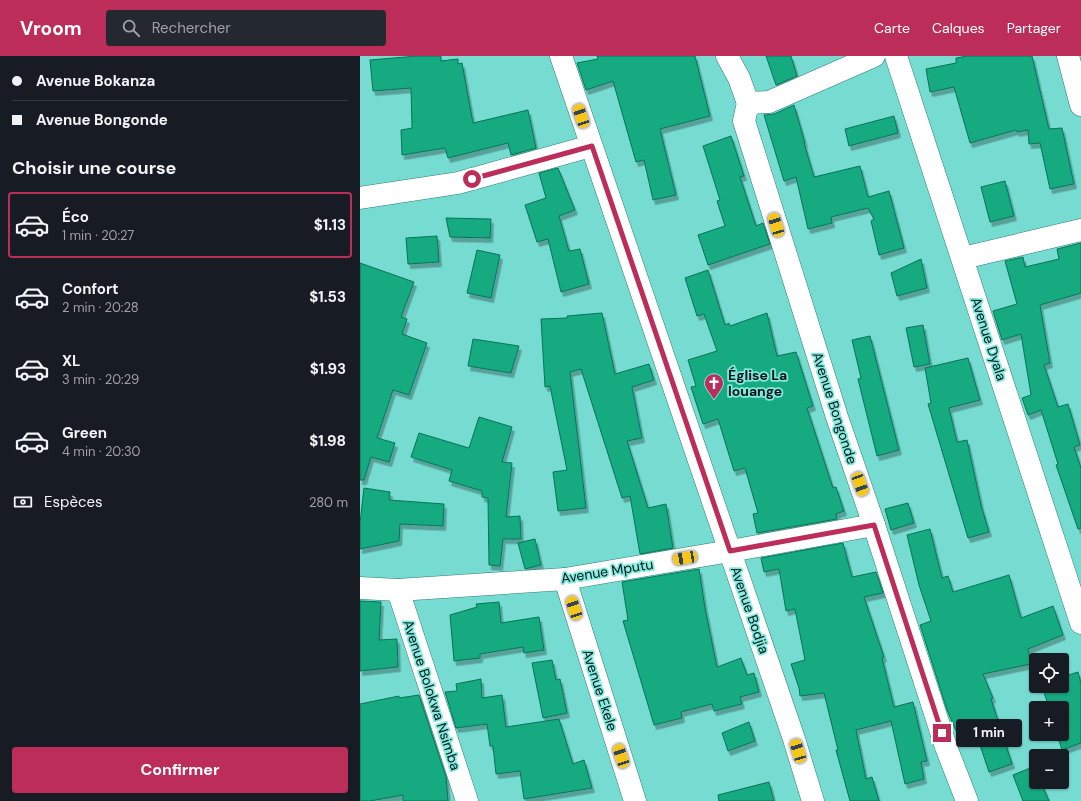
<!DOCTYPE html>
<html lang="fr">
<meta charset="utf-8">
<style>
:root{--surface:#171b24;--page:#242831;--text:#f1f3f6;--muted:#9ea1a6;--line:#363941;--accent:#bc2d59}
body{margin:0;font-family:"DM Sans",sans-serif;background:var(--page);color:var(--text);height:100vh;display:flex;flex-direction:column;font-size:15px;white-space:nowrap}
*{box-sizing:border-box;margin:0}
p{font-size:13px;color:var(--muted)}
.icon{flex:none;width:22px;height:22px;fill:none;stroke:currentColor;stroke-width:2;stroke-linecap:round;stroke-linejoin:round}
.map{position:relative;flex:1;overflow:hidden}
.drawer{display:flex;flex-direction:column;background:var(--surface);width:360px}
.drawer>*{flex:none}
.guide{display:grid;align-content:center;height:88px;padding:0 12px;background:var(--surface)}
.fabs{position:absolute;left:669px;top:597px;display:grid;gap:8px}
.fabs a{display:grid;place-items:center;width:40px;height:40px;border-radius:4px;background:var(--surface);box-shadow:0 1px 3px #0004;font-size:20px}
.end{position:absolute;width:18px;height:18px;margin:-9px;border:5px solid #bc2d59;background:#fff;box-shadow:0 0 0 2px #fff}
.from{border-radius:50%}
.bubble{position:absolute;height:28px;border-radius:4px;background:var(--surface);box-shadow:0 1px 3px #0004;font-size:13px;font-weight:700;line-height:28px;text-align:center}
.car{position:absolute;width:12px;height:24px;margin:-12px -6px;border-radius:5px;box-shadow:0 0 3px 1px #0007;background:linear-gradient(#f5c518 24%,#345 0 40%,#f5c518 0 76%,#345 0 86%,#f5c518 0)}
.guide b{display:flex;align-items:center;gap:14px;height:38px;font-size:15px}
.guide b+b{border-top:1px solid var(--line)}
.guide i{width:10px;height:10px;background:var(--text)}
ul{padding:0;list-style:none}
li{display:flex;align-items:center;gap:12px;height:66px;margin:0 8px 6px;padding:0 4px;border:2px solid transparent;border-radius:4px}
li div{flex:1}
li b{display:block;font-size:15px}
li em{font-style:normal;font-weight:700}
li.active{border-color:var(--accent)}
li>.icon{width:36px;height:36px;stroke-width:1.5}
h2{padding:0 12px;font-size:18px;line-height:48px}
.pay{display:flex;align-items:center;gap:10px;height:44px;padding:0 12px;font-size:15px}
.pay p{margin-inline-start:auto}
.primary-button{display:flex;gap:8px;margin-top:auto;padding:8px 12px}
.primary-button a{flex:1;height:46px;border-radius:4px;background:var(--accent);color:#fff;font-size:16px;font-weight:700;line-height:46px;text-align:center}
header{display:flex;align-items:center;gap:24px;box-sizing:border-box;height:56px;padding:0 20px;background:var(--accent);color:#fff}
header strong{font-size:19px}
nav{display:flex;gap:22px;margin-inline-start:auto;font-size:14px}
.search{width:280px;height:36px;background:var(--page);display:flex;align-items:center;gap:10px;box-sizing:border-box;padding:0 14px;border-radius:4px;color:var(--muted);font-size:15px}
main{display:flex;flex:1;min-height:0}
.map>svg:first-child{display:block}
.building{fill:#12aa81;stroke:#0e7256;filter:url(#shadow)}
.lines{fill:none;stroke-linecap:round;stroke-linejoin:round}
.minor-casing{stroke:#2f7e77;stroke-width:23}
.minor{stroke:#fff;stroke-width:22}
.route{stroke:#bc2d59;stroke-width:5}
.labels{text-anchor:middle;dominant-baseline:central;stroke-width:3.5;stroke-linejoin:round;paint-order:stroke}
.street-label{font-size:14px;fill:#021716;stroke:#83e8de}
.poi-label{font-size:14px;font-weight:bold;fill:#021716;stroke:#83e8de;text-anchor:start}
</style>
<header>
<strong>Vroom</strong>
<div class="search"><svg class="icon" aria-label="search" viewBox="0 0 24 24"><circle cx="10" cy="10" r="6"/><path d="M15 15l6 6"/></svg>Rechercher</div>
<nav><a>Carte</a><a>Calques</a><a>Partager</a></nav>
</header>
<main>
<section class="drawer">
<div class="guide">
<b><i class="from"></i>Avenue Bokanza</b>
<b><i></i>Avenue Bongonde</b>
</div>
<h2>Choisir une course</h2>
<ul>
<li class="active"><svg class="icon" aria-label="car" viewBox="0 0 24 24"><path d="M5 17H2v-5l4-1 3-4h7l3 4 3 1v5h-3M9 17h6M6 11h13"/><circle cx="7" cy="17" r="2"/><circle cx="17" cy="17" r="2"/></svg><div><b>Éco</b><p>1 min · 20:27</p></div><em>$1.13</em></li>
<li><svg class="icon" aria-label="car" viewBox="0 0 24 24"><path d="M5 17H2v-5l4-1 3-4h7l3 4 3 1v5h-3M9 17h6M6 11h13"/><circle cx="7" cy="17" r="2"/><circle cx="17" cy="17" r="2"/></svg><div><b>Confort</b><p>2 min · 20:28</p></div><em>$1.53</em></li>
<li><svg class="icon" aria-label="car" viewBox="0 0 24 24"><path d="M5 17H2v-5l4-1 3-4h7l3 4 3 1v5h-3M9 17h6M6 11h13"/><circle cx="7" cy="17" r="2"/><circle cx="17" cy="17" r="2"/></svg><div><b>XL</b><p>3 min · 20:29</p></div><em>$1.93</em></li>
<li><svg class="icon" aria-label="car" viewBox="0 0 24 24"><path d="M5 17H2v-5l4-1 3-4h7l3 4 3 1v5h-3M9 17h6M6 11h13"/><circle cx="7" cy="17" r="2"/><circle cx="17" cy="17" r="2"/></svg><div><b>Green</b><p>4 min · 20:30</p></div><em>$1.98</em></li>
</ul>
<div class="pay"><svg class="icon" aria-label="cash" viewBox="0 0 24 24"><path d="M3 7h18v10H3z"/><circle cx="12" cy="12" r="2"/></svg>Espèces<p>280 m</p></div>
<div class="primary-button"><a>Confirmer</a></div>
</section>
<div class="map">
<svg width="721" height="745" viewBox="0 0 721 745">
<defs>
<filter id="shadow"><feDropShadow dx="2.5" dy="4.5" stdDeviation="0" flood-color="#0004"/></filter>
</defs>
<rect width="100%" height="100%" fill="#76dbd1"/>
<g class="building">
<polygon points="57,0 81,0 81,5 98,3 98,8 102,7 113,67 168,54 176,92 151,99 148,87 88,102 85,92 42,99 41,74 52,72 51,32 13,35 10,4"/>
<polygon points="237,0 335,0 350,60 300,73 316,139 293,144 284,104 276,106 253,25 226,34 217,7 238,3"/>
<polygon points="406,0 431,0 437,20 416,29"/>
<polygon points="607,0 672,0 689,73 702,72 714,128 690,133 680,87 669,88 668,74 657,76 656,74 610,87 594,31 570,36 566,13 596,7 596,2"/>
<polygon points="434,49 445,87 444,87 454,121 500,110 508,141 529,135 544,192 519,199 511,165 514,163 508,152 471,161 472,167 448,173 436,121 424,125 404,59 414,58"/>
<polygon points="534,60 538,77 489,90 485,73"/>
<polygon points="371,80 384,120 380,121 396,170 403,167 410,188 348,209 338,179 365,170 357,145 360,144 343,90"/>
<polygon points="198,112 215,154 199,160 209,195 220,193 229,228 201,236 188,183 177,186 165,149 186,142 179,117"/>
<polygon points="645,125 654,160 630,166 621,131"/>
<polygon points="86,162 131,163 130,182 90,181"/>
<polygon points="77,180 79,206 48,208 46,182"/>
<polygon points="721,187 721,237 680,249 690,307 684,309 698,351 708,348 720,389 714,391 721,412 721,472 718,473 696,409 698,408 681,354 668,359 662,342 671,339 661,278 642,284 633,255 657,248 645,205 663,201 665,211 699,203 697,193"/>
<polygon points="117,194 140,199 131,242 107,237"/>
<polygon points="561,203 567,232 537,240 531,217"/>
<polygon points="0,207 54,226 41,261 47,263 42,278 67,287 49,339 33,334 17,382 35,387 29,406 11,401 4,424 0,424"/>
<polygon points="348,214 365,269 369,267 370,270 407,257 417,300 436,296 453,350 447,352 473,432 476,431 484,455 476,458 477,463 397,477 393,458 398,457 385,412 374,415 358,363 343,368 331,331 336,330 328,304 357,295 344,258 337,260 325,222"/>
<polygon points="242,257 255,318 289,308 294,324 272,331 282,382 267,385 288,452 306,448 313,492 280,498 270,440 262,442 221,313 210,316 226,452 198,455 193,416 207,414 190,330 185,331 181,263 207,262 207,260"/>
<polygon points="563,269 570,308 554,311 546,272"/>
<polygon points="510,280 539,394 517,400 498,323 501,322 492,284"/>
<polygon points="113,283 159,290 151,317 108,310"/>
<polygon points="608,302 620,344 589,352 597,386 607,384 621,449 629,476 608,482 568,348 571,347 565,312"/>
<polygon points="119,361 152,371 142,406 152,407 146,461 160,460 161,483 143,483 140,510 129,509 128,442 122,441 122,435 89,425 92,414 51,401 59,377 109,392"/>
<polygon points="4,432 30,436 29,444 84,448 83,470 40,468 39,485 0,493 0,467"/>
<polygon points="548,447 554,467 531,474 525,453"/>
<polygon points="570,473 582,522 588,520 593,536 649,519 661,562 693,550 703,579 668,593 671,608 623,618 633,642 631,643 652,708 629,716 614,671 597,677 587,654 560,569 571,565 559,529 547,479"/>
<polygon points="175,483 181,509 165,513 158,487"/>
<polygon points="483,487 492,521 516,516 523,537 504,541 524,601 522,602 534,651 553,646 567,705 561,706 564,723 545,728 531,665 496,674 506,723 512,721 519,745 490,745 476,694 478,694 464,637 440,640 439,632 431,608 445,604 435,553 426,555 419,513 404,516 401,502"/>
<polygon points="339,513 345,552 357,611 381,602 387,619 394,617 399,636 380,641 382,648 354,655 352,648 321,656 322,662 294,669 263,565 268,564 262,526"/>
<polygon points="0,545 21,546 19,584 37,583 38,611 0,615"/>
<polygon points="139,546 141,567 179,561 184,594 164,597 163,591 120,598 120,602 94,605 90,559 117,551 116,548"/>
<polygon points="192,604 196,624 200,623 207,657 183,662 172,607"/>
<polygon points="718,616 721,627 721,687 702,694 697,678 702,678 702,652 689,652 682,630 702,630 702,621"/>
<polygon points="121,623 122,642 142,639 146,671 199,663 213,708 224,704 232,732 164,743 160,715 136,718 133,690 130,690 127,668 96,672 85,636 97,635 96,628"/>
<polygon points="59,639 86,721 88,745 43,745 43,739 10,745 0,745 0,648 39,640 39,642"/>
<polygon points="389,666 395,685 368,695 362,677"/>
<polygon points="675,710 676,726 681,726 689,745 663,745 653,719"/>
<polygon points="409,726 414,745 359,745 358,739"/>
</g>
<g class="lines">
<g class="minor-casing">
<g id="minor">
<polyline points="201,0 434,683 453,745"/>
<polyline points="367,0 379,22 388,47"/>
<polyline points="536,0 721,567"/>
<polyline points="708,0 721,49"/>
<polyline points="388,47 384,65 477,361 514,469 586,691 607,745"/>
<polyline points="388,47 409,46 514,0"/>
<polyline points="0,142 98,127 231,90"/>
<polyline points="603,202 721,174"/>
<polyline points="205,523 275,745"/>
<polyline points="0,532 38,534 205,523 370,495 514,469"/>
<polyline points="38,534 107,745"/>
</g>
</g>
<use href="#minor" class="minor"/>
</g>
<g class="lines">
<polyline class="route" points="112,123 232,90 370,495 514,469 582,677"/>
</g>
<defs>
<g id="church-pin" transform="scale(1)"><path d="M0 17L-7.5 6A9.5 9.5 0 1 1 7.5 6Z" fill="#bc2d59" stroke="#83e8de"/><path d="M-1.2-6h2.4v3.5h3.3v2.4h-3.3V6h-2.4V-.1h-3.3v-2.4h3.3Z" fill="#fff"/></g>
</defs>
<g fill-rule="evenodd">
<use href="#church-pin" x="354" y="327"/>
</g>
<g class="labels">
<g class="street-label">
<text transform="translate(629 283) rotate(72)">Avenue Dyala</text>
<text transform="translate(475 352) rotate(72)">Avenue Bongonde</text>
<text transform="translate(247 515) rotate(-9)">Avenue Mputu</text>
<text transform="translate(390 554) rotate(71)">Avenue Bodjia</text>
<text transform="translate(240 634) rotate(72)">Avenue Ekele</text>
<text transform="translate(72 639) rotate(72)">Avenue Bolokwa Nsimba</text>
</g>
<g class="poi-label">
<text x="368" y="319">Église La<tspan x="368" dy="16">louange</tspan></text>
</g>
</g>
</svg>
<div class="fabs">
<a><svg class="icon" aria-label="locate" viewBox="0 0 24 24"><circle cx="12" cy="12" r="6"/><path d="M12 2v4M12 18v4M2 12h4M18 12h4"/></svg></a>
<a>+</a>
<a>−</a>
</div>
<i class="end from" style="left:112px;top:123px"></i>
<i class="end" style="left:582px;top:677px"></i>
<div class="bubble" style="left:596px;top:663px;width:66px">1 min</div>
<i class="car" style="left:221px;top:60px;rotate:341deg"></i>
<i class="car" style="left:416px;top:169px;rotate:343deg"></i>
<i class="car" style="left:500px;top:428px;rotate:160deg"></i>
<i class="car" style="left:325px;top:502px;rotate:261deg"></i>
<i class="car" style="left:214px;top:552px;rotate:342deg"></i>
<i class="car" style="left:438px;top:695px;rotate:343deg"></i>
<i class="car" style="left:261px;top:700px;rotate:342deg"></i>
</div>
</main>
